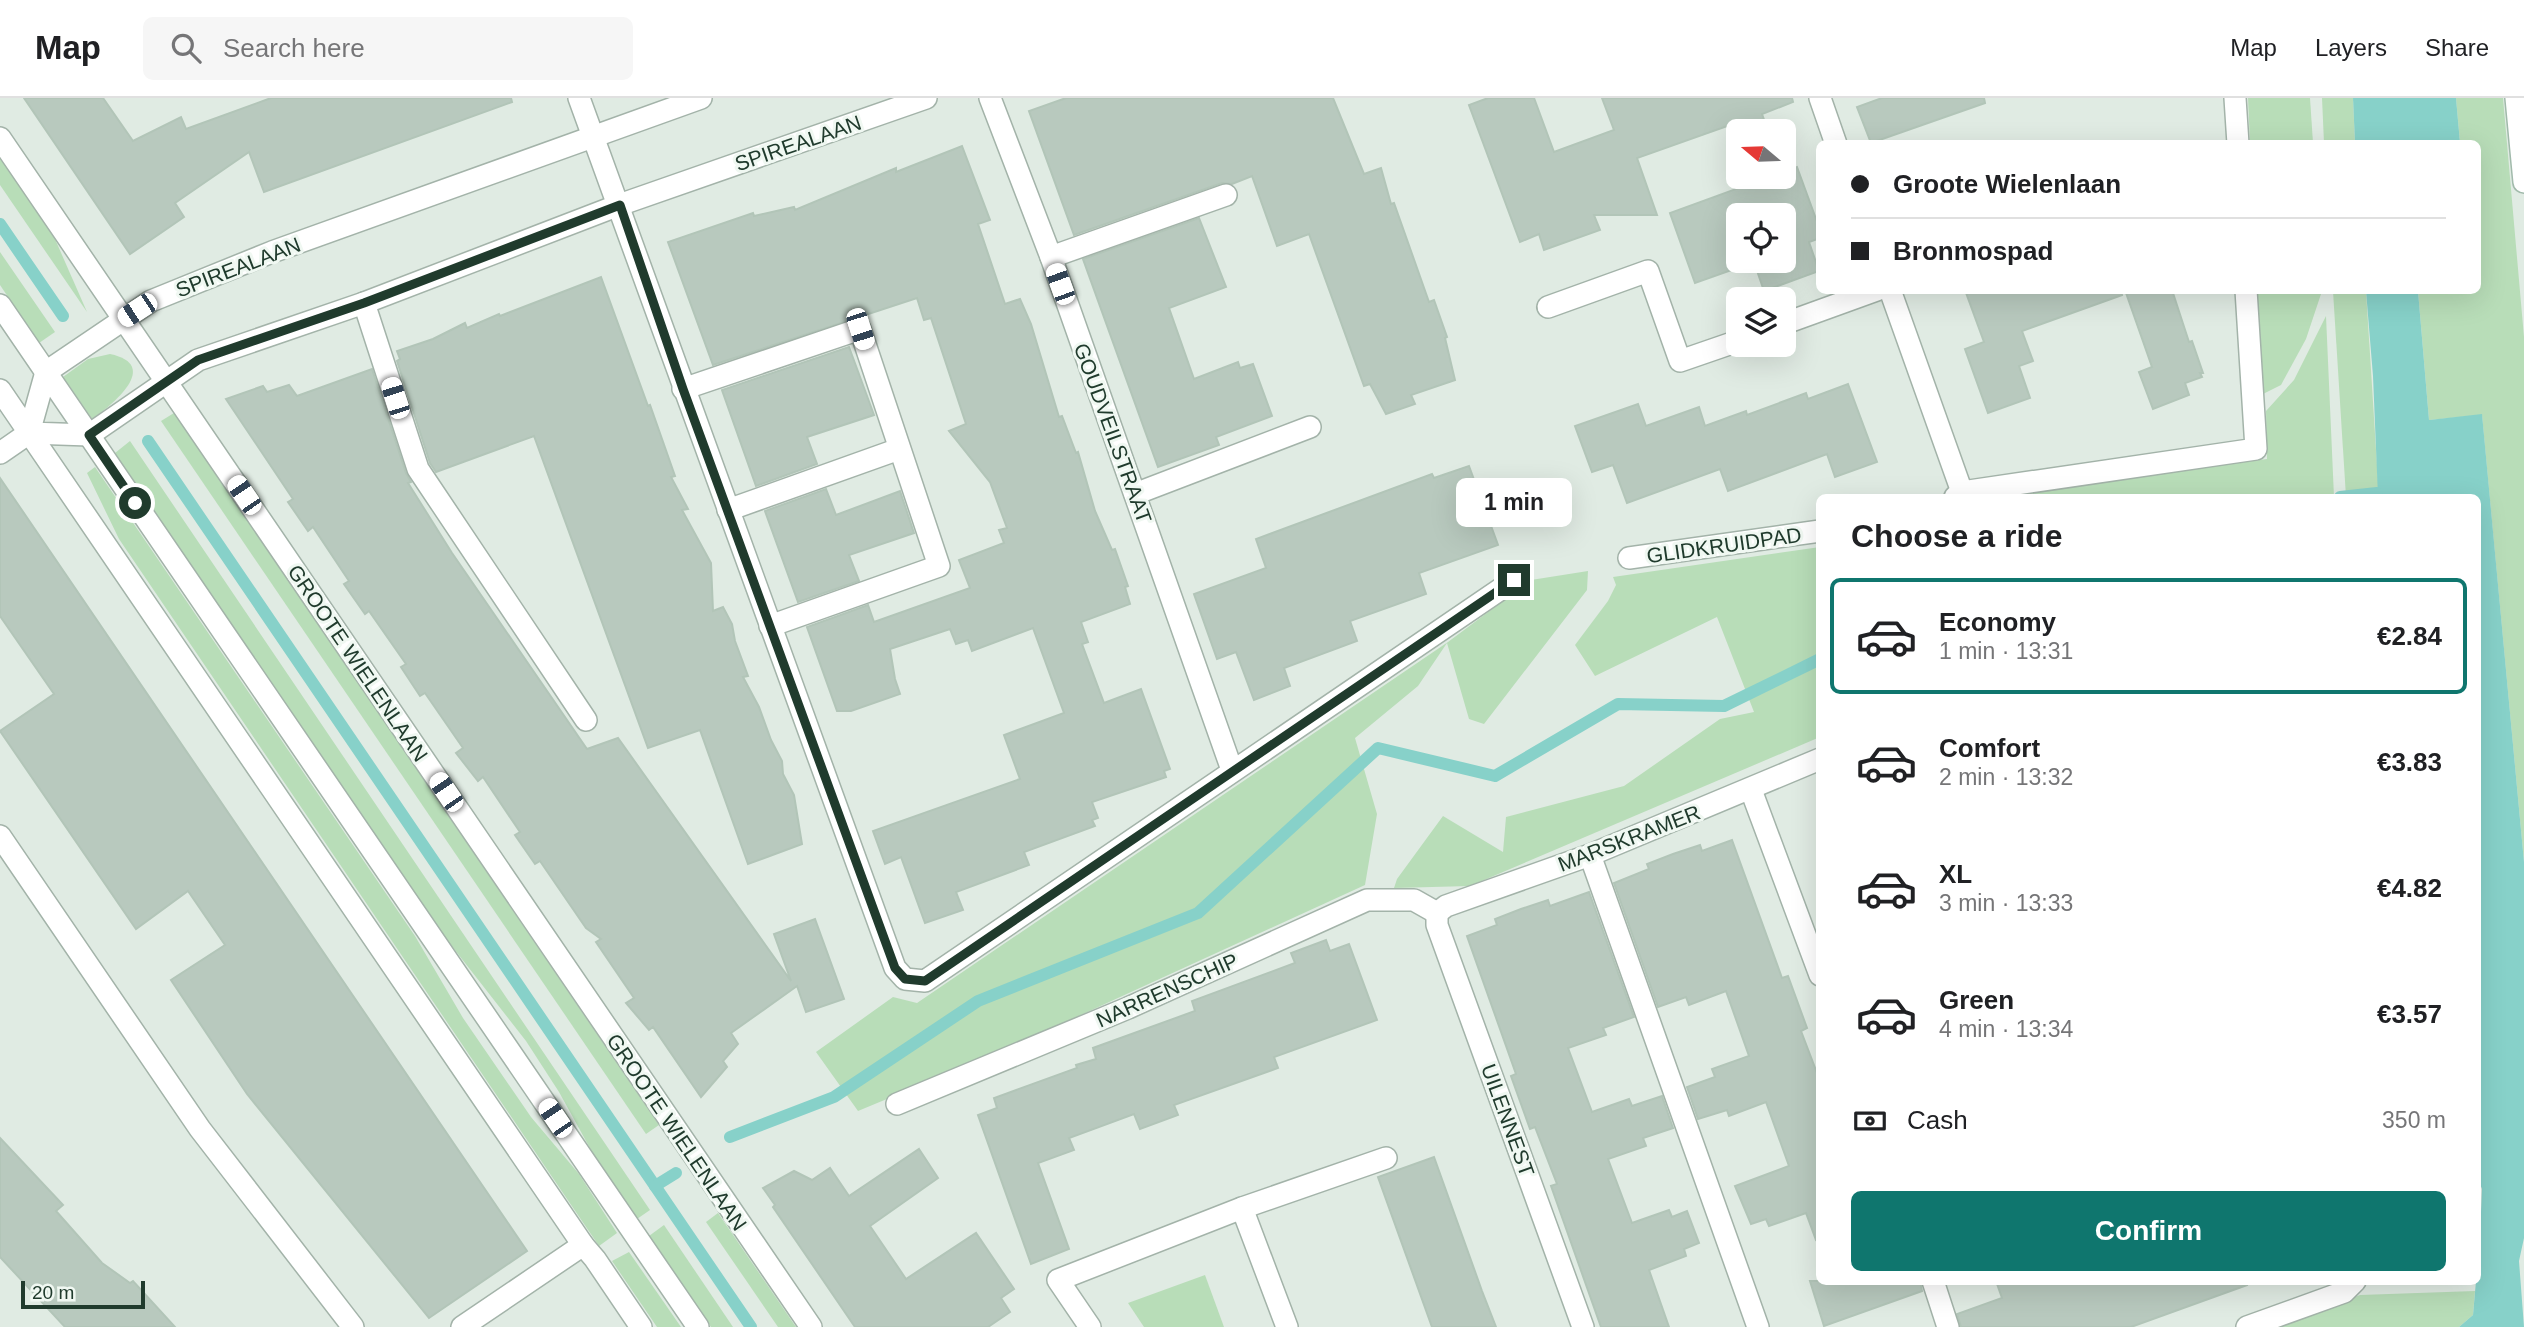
<!DOCTYPE html>
<meta charset="utf-8">
<style>
:root{--surface:#fff;--page:#f6f6f6;--text:#202124;--muted:#757577;--line:#e0e0e0;--accent:#0f766e}
body{margin:0;font-family:Arial,sans-serif;background:var(--page);color:var(--text);height:100vh;display:flex;flex-direction:column;font-size:26px;white-space:nowrap}
*{box-sizing:border-box;margin:0}
p{font-size:23px;color:var(--muted)}
.icon{flex:none;width:38px;height:38px;fill:none;stroke:currentColor;stroke-width:2;stroke-linecap:round;stroke-linejoin:round}
.map{position:relative;flex:1;overflow:hidden}
.details{position:absolute;left:1816px;top:396px;width:665px;height:791px;display:flex;flex-direction:column;background:var(--surface);border-radius:10px;box-shadow:0 7px 28px #0002}
.details>*{flex:none}
.guide{position:absolute;left:1816px;top:42px;width:665px;height:154px;border-radius:10px;box-shadow:0 7px 28px #0002;display:grid;align-content:center;height:154px;padding:0 35px;background:var(--surface)}
.needle{width:46px;rotate:289deg}
.tools{position:absolute;left:1726px;top:21px;display:grid;gap:14px}
.tools a{display:grid;place-items:center;width:70px;height:70px;border-radius:10px;background:var(--surface);box-shadow:0 7px 28px #0002;font-size:35px}
.scale{position:absolute;left:21px;bottom:18px;width:124px;box-sizing:border-box;padding-left:7px;border:4px solid #203b2d;border-top:0;font-size:19px;line-height:24px;white-space:nowrap;color:#203b2d;-webkit-text-stroke:5px #f0f8f2;paint-order:stroke}
.end{position:absolute;width:32px;height:32px;margin:-16px;border:9px solid #203b2d;background:#fff;box-shadow:0 0 0 4px #fff}
.from{border-radius:50%}
.bubble{position:absolute;height:49px;border-radius:10px;background:var(--surface);box-shadow:0 7px 28px #0002;font-size:23px;font-weight:700;line-height:49px;text-align:center}
.car{position:absolute;width:21px;height:42px;margin:-21px -10px;border-radius:9px;box-shadow:0 0 5px 2px #0007;background:linear-gradient(#fff 24%,#345 0 40%,#fff 0 76%,#345 0 86%,#fff 0)}
.guide b{display:flex;align-items:center;gap:24px;height:66px;font-size:26px}
.guide b+b{border-top:2px solid var(--line)}
.guide i{width:18px;height:18px;background:var(--text)}
ul{padding:0;list-style:none}
li{display:flex;align-items:center;gap:21px;height:116px;margin:0 14px 10px;padding:0 21px;border:4px solid transparent;border-radius:10px}
li div{flex:1}
li b{display:block;font-size:26px}
li em{font-style:normal;font-weight:700}
li.selected{border-color:var(--accent)}
li>.icon{width:63px;height:63px;stroke-width:1.5}
h2{padding:0 35px;font-size:32px;line-height:84px}
.pay{display:flex;align-items:center;gap:18px;height:77px;padding:0 35px;font-size:26px}
.pay p{margin-inline-start:auto}
.action{display:flex;gap:14px;margin-top:auto;padding:14px 35px}
.action a{flex:1;height:80px;border-radius:10px;background:var(--accent);color:#fff;font-size:28px;font-weight:700;line-height:80px;text-align:center}
header{display:flex;align-items:center;gap:42px;box-sizing:border-box;height:98px;padding:0 35px;background:var(--surface);border-bottom:2px solid var(--line)}
header strong{font-size:33px}
nav{display:flex;gap:38px;margin-inline-start:auto;font-size:24px}
.search{width:490px;height:63px;background:var(--page);display:flex;align-items:center;gap:18px;box-sizing:border-box;padding:0 24px;border-radius:10px;color:var(--muted);font-size:26px}
.map>svg:first-child{display:block}
.green{fill:#b8ddb8}
.water{fill:#87d1c9}
.lines{fill:none;stroke-linecap:round;stroke-linejoin:round}
.stream{stroke:#87d1c9;stroke-width:12}
.building{fill:#b8c9be;stroke:#b2c5b8;stroke-width:2;fill-rule:evenodd}
.lane-casing{stroke:#a3b3a9;stroke-width:24}
.street-casing{stroke:#a3b3a9;stroke-width:24}
.secondary-casing{stroke:#a1baab;stroke-width:24}
.lane{stroke:#fff;stroke-width:21}
.street{stroke:#fff;stroke-width:21}
.secondary{stroke:#fff;stroke-width:21}
.route{stroke:#203b2d;stroke-width:9}
.labels{text-anchor:middle;dominant-baseline:central;stroke-width:6;stroke-linejoin:round;paint-order:stroke}
.street-label{font-size:21px;fill:#203b2d;stroke:#f0f8f2}
</style>
<header>
<strong>Map</strong>
<div class="search"><svg class="icon" aria-label="search" viewBox="0 0 24 24"><circle cx="10" cy="10" r="6"/><path d="M15 15l6 6"/></svg>Search here</div>
<nav><a>Map</a><a>Layers</a><a>Share</a></nav>
</header>
<div class="map">
<svg width="2524" height="1229" viewBox="0 0 2524 1229">
<rect width="100%" height="100%" fill="#e0ebe3"/>
<g class="green">
<polygon points="2248,0 2310,0 2313,45 2250,45"/>
<polygon points="2322,0 2353,0 2355,45 2324,45"/>
<polygon points="2456,0 2503,0 2524,239 2524,764 2482,317 2429,322 2418,193 2478,192 2478,46 2460,45"/>
<polygon points="0,60 55,141 87,214 0,87"/>
<polygon points="0,154 55,234 39,245 0,187"/>
<polygon points="2257,193 2322,193 2306,241 2281,287 2263,296"/>
<polygon points="2333,193 2366,193 2379,399 2346,399"/>
<polygon points="2326,218 2334,399 2006,399 2012,395 2267,361 2266,313 2294,282"/>
<path d="M110 256C162 267 112 307 92 321L63 279 88 261Z"/>
<polygon points="174,315 659,1027 646,1036 161,323"/>
<polygon points="130,343 650,1112 637,1121 597,1063 559,994 526,943 433,824 115,355"/>
<polygon points="95,369 415,838 463,920 531,1019 579,1076 617,1135 599,1148 119,441 87,375"/>
<polygon points="1820,449 1820,639 1470,788 1394,790 1397,781 1443,718 1503,754 1506,719 1624,688 1720,621 1754,614 1717,519 1595,578 1575,547 1608,503 1616,487 1613,479"/>
<polygon points="1588,473 1587,492 1484,626 1469,621 1447,545 1418,588 1355,640 1377,716 1365,787 1000,954 858,1013 816,954 893,899 917,905 1448,544 1531,482"/>
<polygon points="718,1115 796,1229 778,1229 706,1124"/>
<polygon points="664,1127 733,1229 711,1229 649,1138"/>
<polygon points="629,1154 681,1229 657,1229 612,1163"/>
<polygon points="1205,1177 1224,1229 1144,1229 1128,1205"/>
<polygon points="2475,1193 2473,1217 2459,1229 2274,1229 2360,1197"/>
</g>
<g class="water">
<polygon points="2353,0 2456,0 2460,45 2355,45"/>
<polygon points="2366,193 2418,193 2429,322 2482,316 2524,764 2524,1140 2519,1163 2524,1229 2459,1229 2473,1217 2476,1183 2478,1183 2482,1091 2478,1081 2478,399 2378,399 2373,278"/>
</g>
<g class="lines">
<g class="stream">
<polyline points="0,126 63,218"/>
<polyline points="148,343 751,1229"/>
<polyline points="2340,399 2377,395"/>
<polyline points="730,1039 834,999 978,903 1198,815 1378,650 1495,678 1618,606 1724,608 1820,561"/>
<polyline points="655,1088 676,1075"/>
</g>
</g>
<g class="building">
<polygon points="24,0 103,0 133,43 181,19 186,31 271,0 511,0 512,4 264,94 249,54 175,105 184,119 130,156"/>
<polygon points="1066,0 1333,0 1364,76 1381,70 1391,106 1394,105 1429,204 1434,202 1447,239 1445,240 1455,282 1411,297 1415,306 1386,316 1370,286 1364,288 1309,136 1277,148 1252,78 1232,86 1222,85 1074,137 1029,13"/>
<polygon points="1488,0 1534,0 1554,54 1614,32 1602,0 1792,0 1793,4 1762,16 1768,33 1738,33 1738,49 1730,27 1637,60 1657,117 1594,117 1600,132 1544,152 1539,136 1520,144 1482,42 1469,7"/>
<polygon points="1882,0 1984,0 1985,5 1871,45 1857,9"/>
<polygon points="962,48 990,122 978,126 1005,206 1020,201 1031,226 1059,319 1062,318 1076,355 1078,354 1095,413 1112,452 1115,451 1128,488 1125,489 1130,506 1081,524 1088,544 1082,546 1104,605 1141,591 1170,671 1164,673 1166,679 1092,704 1098,720 1092,722 1095,728 1024,754 1029,767 956,794 963,812 925,825 901,759 885,766 873,733 1020,681 1004,637 1064,615 1033,530 972,553 968,542 956,546 950,531 890,551 895,581 900,596 851,613 837,613 807,529 868,507 874,524 970,490 959,462 1004,445 999,432 1007,430 990,384 949,333 966,326 931,220 924,222 917,200 713,267 668,144 753,115 754,118 794,109 795,112 896,70 896,74"/>
<path d="M1797 69 1820 132V140L1809 144 1819 173 1764 193 1754 164 1695 185 1670 115 1750 86 1748 79H1783V72L1784 74ZM1738 117H1783V163H1738Z"/>
<polygon points="1199,120 1226,189 1169,210 1194,281 1238,264 1240,270 1253,266 1272,318 1216,339 1219,347 1158,369 1083,161"/>
<polygon points="601,179 648,308 650,307 675,378 671,379 688,411 682,412 711,465 713,513 723,509 732,526 735,543 748,578 743,579 759,609 771,642 782,663 783,676 794,697 802,746 748,766 700,632 648,650 534,338 436,374 430,365 397,263 400,261 397,253 433,241 465,225 467,230 499,216 500,218"/>
<polygon points="1965,192 2121,192 2122,197 2022,233 2033,263 2019,268 2030,300 1988,315 1965,251 1984,244"/>
<polygon points="2125,192 2172,192 2189,244 2192,243 2203,275 2200,275 2202,279 2185,285 2189,297 2153,311 2139,274 2152,269"/>
<polygon points="849,249 874,317 807,339 817,366 756,388 722,292"/>
<polygon points="372,271 406,375 411,384 408,385 452,455 587,651 618,640 791,883 774,836 815,821 844,901 806,914 797,888 731,935 738,946 723,963 727,969 701,999 653,929 649,932 626,905 634,900 596,844 601,841 586,830 540,763 535,766 515,737 520,734 483,679 478,683 456,655 463,650 425,595 420,598 401,569 406,566 369,513 365,516 344,486 349,483 313,429 308,433 288,404 293,401 226,301 263,288 267,294 289,287 297,298"/>
<polygon points="1848,286 1877,364 1835,379 1827,356 1728,393 1720,371 1627,405 1613,367 1592,374 1575,328 1638,306 1646,328 1699,309 1705,328 1746,313 1747,317 1806,295 1808,301"/>
<polygon points="1469,368 1498,447 1419,475 1426,496 1350,523 1357,543 1284,570 1290,588 1254,602 1236,554 1217,561 1194,496 1266,470 1256,441 1432,376 1434,380"/>
<polygon points="0,380 527,1153 429,1220 247,996 171,882 225,847 188,793 136,831 0,633 54,596 0,518"/>
<polygon points="826,391 836,417 900,393 914,435 849,457 859,483 798,504 765,413"/>
<polygon points="1732,742 1782,880 1788,878 1807,930 1801,933 1820,983 1820,1141 1816,1142 1806,1115 1769,1128 1766,1121 1751,1126 1735,1088 1789,1068 1766,1004 1729,1018 1727,1012 1698,1021 1687,989 1715,979 1712,971 1749,958 1726,893 1689,907 1686,899 1658,909 1614,785 1649,771 1647,766 1673,756 1700,747 1702,753"/>
<polygon points="1589,794 1634,919 1603,930 1606,937 1568,950 1592,1014 1629,1001 1632,1008 1662,998 1673,1030 1643,1040 1646,1048 1608,1061 1632,1125 1669,1112 1672,1119 1687,1113 1699,1145 1684,1151 1686,1158 1649,1172 1669,1229 1601,1229 1551,1088 1557,1086 1535,1029 1530,1031 1511,978 1516,976 1467,838 1497,827 1495,821 1521,811 1548,802 1550,808"/>
<polygon points="1326,842 1330,853 1349,846 1377,922 1274,959 1278,970 1174,1007 1178,1017 1140,1031 1134,1016 1069,1040 1074,1052 1038,1065 1069,1151 1031,1166 978,1017 997,1010 994,1000 1077,970 1076,967 1096,961 1093,950 1195,913 1192,903 1295,865 1291,855"/>
<polygon points="0,1040 63,1107 56,1113 102,1165 130,1185 133,1183 175,1229 65,1229 0,1159"/>
<polygon points="919,1051 938,1080 870,1128 906,1181 976,1135 1014,1191 1001,1200 1010,1214 988,1229 855,1229 773,1109 775,1107 763,1090 794,1073 812,1082 830,1070 849,1098"/>
<polygon points="1434,1059 1482,1193 1496,1229 1432,1229 1378,1079"/>
<polygon points="1810,1183 1920,1183 1922,1193 1824,1228"/>
<polygon points="1996,1183 2246,1183 2247,1187 2131,1229 1961,1229 1957,1216 2002,1200"/>
</g>
<g class="lines">
<g class="lane-casing">
<g id="lane">
<polyline points="1051,159 1226,97"/>
<polyline points="364,205 418,371 586,622"/>
<polyline points="0,207 698,1229"/>
<polyline points="1548,209 1648,173 1680,263 1738,243"/>
<polyline points="1783,226 1877,192"/>
<polyline points="683,291 860,231 939,468 770,528"/>
<polyline points="1135,396 1310,329"/>
<polyline points="728,412 899,351"/>
<polyline points="0,738 200,1031 353,1229"/>
<polyline points="1590,757 1758,1229"/>
<polyline points="1242,1110 1287,1229"/>
<polyline points="1090,1229 1058,1182 1242,1110 1386,1060"/>
</g>
</g>
<g class="street-casing">
<g id="street">
<polyline points="579,0 895,870 905,881 925,883 1514,482"/>
<polyline points="701,0 272,154 151,203 46,274 29,335 89,337 198,262 364,205 619,107 926,0"/>
<polyline points="990,0 1051,159 1232,672"/>
<polyline points="1820,0 1836,46"/>
<polyline points="2235,0 2238,46"/>
<polyline points="0,40 811,1229"/>
<polyline points="1890,192 1962,394"/>
<polyline points="0,292 583,1147 595,1161 641,1229"/>
<polyline points="0,355 29,335"/>
<polyline points="1955,399 1962,394 2256,351 2246,192"/>
<polyline points="1629,460 1820,433"/>
<polyline points="1751,692 1820,877"/>
<polyline points="1437,815 1437,827 1583,1229"/>
<polyline points="1437,815 1446,808 1590,757 1820,661"/>
<polyline points="897,1006 1128,910 1367,802 1414,802 1437,815"/>
<polyline points="1933,1183 1948,1229"/>
<polyline points="462,1229 583,1147"/>
<polyline points="2247,1229 2344,1194 2355,1183"/>
</g>
</g>
<g class="secondary-casing">
<polyline id="secondary" points="2516,0 2524,84"/>
</g>
<use href="#lane" class="lane"/>
<use href="#street" class="street"/>
<use href="#secondary" class="secondary"/>
</g>
<g class="lines">
<polyline class="route" points="135,405 89,337 198,262 364,205 620,107 683,291 895,870 905,881 925,883 1514,482"/>
</g>
<g class="labels">
<g class="street-label">
<text transform="translate(798 45) rotate(-19)">SPIREALAAN</text>
<text transform="translate(238 169) rotate(-21)">SPIREALAAN</text>
<text transform="translate(1113 335) rotate(70)">GOUDVEILSTRAAT</text>
<text transform="translate(1724 447) rotate(-8)">GLIDKRUIDPAD</text>
<text transform="translate(358 565) rotate(56)">GROOTE WIELENLAAN</text>
<text transform="translate(1629 740) rotate(-21)">MARSKRAMER</text>
<text transform="translate(1167 892) rotate(-24)">NARRENSCHIP</text>
<text transform="translate(1508 1022) rotate(70)">UILENNEST</text>
<text transform="translate(677 1034) rotate(56)">GROOTE WIELENLAAN</text>
</g>
</g>
</svg>
<div class="tools">
<a><svg class="needle" viewBox="-14 -14 28 28"><path d="M0-13l5 13h-10z" fill="#e53935"/><path d="M0 13l5-13h-10z" fill="#757577"/></svg></a>
<a><svg class="icon" aria-label="locate" viewBox="0 0 24 24"><circle cx="12" cy="12" r="6"/><path d="M12 2v4M12 18v4M2 12h4M18 12h4"/></svg></a>
<a><svg class="icon" aria-label="layers" viewBox="0 0 24 24"><path d="M12 4l9 5-9 5-9-5zM3 14l9 5 9-5"/></svg></a>
</div>
<div class="scale">20 m</div>
<i class="end from" style="left:135px;top:405px"></i>
<i class="end" style="left:1514px;top:482px"></i>
<div class="bubble" style="left:1456px;top:380px;width:116px">1 min</div>
<i class="car" style="left:1060px;top:186px;rotate:340deg"></i>
<i class="car" style="left:137px;top:212px;rotate:237deg"></i>
<i class="car" style="left:860px;top:231px;rotate:162deg"></i>
<i class="car" style="left:395px;top:300px;rotate:342deg"></i>
<i class="car" style="left:244px;top:397px;rotate:326deg"></i>
<i class="car" style="left:446px;top:694px;rotate:326deg"></i>
<i class="car" style="left:555px;top:1020px;rotate:326deg"></i>
<div class="guide">
<b><i class="from"></i>Groote Wielenlaan</b>
<b><i></i>Bronmospad</b>
</div>
<section class="details">
<h2>Choose a ride</h2>
<ul>
<li class="selected"><svg class="icon" aria-label="car" viewBox="0 0 24 24"><path d="M5 17H2v-5l4-1 3-4h7l3 4 3 1v5h-3M9 17h6M6 11h13"/><circle cx="7" cy="17" r="2"/><circle cx="17" cy="17" r="2"/></svg><div><b>Economy</b><p>1 min · 13:31</p></div><em>€2.84</em></li>
<li><svg class="icon" aria-label="car" viewBox="0 0 24 24"><path d="M5 17H2v-5l4-1 3-4h7l3 4 3 1v5h-3M9 17h6M6 11h13"/><circle cx="7" cy="17" r="2"/><circle cx="17" cy="17" r="2"/></svg><div><b>Comfort</b><p>2 min · 13:32</p></div><em>€3.83</em></li>
<li><svg class="icon" aria-label="car" viewBox="0 0 24 24"><path d="M5 17H2v-5l4-1 3-4h7l3 4 3 1v5h-3M9 17h6M6 11h13"/><circle cx="7" cy="17" r="2"/><circle cx="17" cy="17" r="2"/></svg><div><b>XL</b><p>3 min · 13:33</p></div><em>€4.82</em></li>
<li><svg class="icon" aria-label="car" viewBox="0 0 24 24"><path d="M5 17H2v-5l4-1 3-4h7l3 4 3 1v5h-3M9 17h6M6 11h13"/><circle cx="7" cy="17" r="2"/><circle cx="17" cy="17" r="2"/></svg><div><b>Green</b><p>4 min · 13:34</p></div><em>€3.57</em></li>
</ul>
<div class="pay"><svg class="icon" aria-label="cash" viewBox="0 0 24 24"><path d="M3 7h18v10H3z"/><circle cx="12" cy="12" r="2"/></svg>Cash<p>350 m</p></div>
<div class="action"><a>Confirm</a></div>
</section>
</div>
